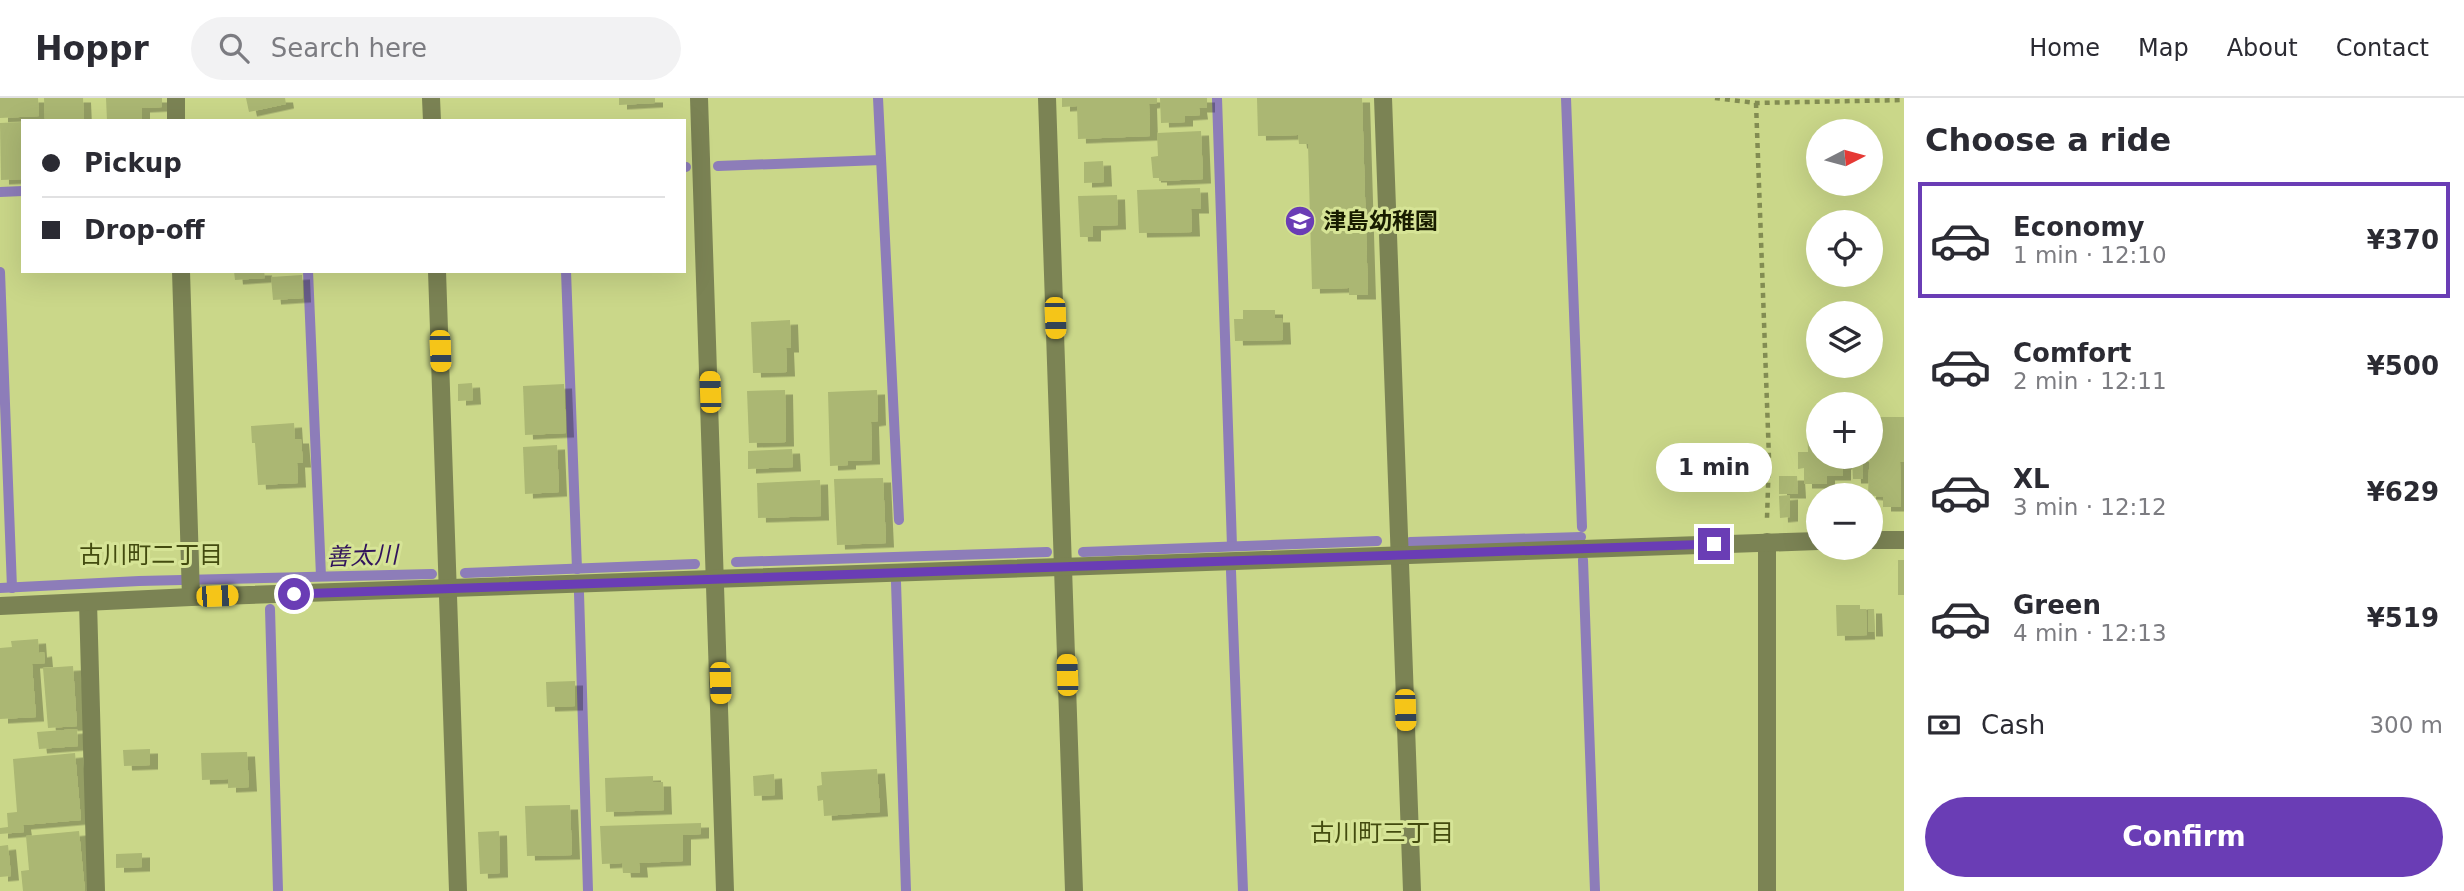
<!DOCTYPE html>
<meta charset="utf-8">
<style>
:root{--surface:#fff;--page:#f2f2f3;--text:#2b2b33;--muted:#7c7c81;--line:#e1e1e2;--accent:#6a3db5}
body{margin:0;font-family:"DejaVu Sans","Noto Sans JP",sans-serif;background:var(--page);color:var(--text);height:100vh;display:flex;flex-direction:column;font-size:26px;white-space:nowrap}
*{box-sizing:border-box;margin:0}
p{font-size:23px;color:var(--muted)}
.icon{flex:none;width:38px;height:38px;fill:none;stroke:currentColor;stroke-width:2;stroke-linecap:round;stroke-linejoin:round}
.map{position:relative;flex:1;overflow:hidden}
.drawer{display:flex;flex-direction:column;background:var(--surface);width:560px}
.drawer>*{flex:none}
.banner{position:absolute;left:21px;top:21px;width:665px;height:154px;border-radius:0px;box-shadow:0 7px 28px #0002;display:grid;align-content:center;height:154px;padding:0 21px;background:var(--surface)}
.needle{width:46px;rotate:84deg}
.fabs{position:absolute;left:1806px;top:21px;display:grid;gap:14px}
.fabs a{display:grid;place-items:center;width:77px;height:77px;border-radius:50%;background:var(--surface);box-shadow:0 7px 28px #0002;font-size:35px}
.end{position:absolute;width:32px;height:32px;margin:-16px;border:9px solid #6a3db5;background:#fff;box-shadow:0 0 0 4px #fff}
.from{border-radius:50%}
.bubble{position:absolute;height:49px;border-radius:24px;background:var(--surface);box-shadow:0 7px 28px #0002;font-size:23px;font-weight:800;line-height:49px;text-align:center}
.car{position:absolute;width:21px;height:42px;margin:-21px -10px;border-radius:9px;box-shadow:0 0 5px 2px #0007;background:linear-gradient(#f5c518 24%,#345 0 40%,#f5c518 0 76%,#345 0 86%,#f5c518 0)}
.banner b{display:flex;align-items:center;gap:24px;height:66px;font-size:26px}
.banner b+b{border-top:2px solid var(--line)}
.banner i{width:18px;height:18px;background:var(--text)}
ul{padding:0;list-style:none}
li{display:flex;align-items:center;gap:21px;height:116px;margin:0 14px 10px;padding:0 7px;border:4px solid transparent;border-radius:0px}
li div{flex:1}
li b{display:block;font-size:26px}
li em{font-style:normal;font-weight:800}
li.on{border-color:var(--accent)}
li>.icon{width:63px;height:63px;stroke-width:1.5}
h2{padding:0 21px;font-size:32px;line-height:84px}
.pay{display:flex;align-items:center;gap:18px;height:77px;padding:0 21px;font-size:26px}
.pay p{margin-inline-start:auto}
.primary-button{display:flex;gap:14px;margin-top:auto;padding:14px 21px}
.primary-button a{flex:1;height:80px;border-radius:42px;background:var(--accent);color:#fff;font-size:28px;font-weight:800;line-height:80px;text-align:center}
header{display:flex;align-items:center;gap:42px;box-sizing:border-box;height:98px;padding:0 35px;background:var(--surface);border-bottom:2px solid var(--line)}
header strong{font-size:33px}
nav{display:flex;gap:38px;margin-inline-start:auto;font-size:24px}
.search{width:490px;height:63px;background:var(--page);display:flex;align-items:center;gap:18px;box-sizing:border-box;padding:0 24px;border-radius:38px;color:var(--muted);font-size:26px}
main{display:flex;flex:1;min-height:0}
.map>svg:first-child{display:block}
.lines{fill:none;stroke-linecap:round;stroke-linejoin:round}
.stream{stroke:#8d7db9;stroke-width:10}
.building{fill:#abb773;filter:url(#shadow)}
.path{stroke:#828c52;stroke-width:4.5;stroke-dasharray:5 5;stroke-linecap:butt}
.minor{stroke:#7b8354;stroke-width:18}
.route{stroke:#6a3db5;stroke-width:9}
.labels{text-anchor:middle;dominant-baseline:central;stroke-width:6;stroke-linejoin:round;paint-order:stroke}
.poi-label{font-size:23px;font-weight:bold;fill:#181c00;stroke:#d6e496;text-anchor:start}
.neighbourhood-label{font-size:24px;fill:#434b0f;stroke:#d6e496}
.water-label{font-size:24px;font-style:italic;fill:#31135c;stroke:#d6e496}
</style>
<header>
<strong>Hoppr</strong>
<div class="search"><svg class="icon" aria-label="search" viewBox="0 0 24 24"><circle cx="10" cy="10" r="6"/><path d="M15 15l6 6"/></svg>Search here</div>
<nav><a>Home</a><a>Map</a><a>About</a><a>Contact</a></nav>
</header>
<main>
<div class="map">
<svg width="1904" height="793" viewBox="0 0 1904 793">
<defs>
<filter id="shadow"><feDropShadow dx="8" dy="4.5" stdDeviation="0" flood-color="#0004"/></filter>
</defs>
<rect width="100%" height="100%" fill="#cad789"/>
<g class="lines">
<g class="stream">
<polyline points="878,0 899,422"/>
<polyline points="1217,0 1232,448"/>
<polyline points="1566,0 1582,429"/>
<polyline points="718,68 881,62"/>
<polyline points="684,69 686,69"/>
<polyline points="0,94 23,93"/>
<polyline points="308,173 321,478"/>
<polyline points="566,173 577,471"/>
<polyline points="0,174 12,490"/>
<polyline points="1410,444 1581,439"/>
<polyline points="1083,454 1377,443"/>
<polyline points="1583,462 1595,793"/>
<polyline points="736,464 1047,454"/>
<polyline points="1231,473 1243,793"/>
<polyline points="465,475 695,466"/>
<polyline points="896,484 906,793"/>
<polyline points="0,490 139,483 432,476"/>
<polyline points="579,495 588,793"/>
<polyline points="270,511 278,793"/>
</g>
</g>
<g class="building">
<polygon points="0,0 38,0 39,18 0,20"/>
<polygon points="44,0 83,0 84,23 45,23"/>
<polygon points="106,0 162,0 162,9 142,10 142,23 107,23"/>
<polygon points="246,0 285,0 286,6 249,14"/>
<polygon points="619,0 655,0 655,5 619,7"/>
<polygon points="1062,0 1157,0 1157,5 1149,6 1150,38 1078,41 1077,8 1062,9"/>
<polygon points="1160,0 1207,0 1207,10 1199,10 1200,17 1185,18 1185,24 1161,25"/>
<polygon points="1257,0 1362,0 1368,197 1349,197 1349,190 1312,191 1308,46 1299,46 1298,37 1258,38"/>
<polygon points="23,24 23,81 1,82 0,25"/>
<polygon points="1201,33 1203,81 1159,83 1159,80 1153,80 1151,59 1158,58 1157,35"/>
<polygon points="1103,63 1104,84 1084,85 1084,64"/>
<polygon points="1200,90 1201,111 1191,111 1192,134 1139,135 1137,92"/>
<polygon points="1117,97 1118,127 1093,128 1093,139 1080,139 1078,98"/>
<polygon points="234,173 264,173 265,180 235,182"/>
<polygon points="302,177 303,200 273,202 271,179"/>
<polygon points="1243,212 1275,212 1275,220 1282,220 1283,242 1235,243 1234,221 1243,221"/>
<polygon points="790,222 791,250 786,250 787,274 753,275 751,224"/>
<polygon points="472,285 473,302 458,303 458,286"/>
<polygon points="564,286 566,335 525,337 523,288"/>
<polygon points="785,292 786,344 749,345 747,293"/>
<polygon points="877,292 878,323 871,324 872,362 848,363 848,367 830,368 828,294"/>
<polygon points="1871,319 1904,319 1904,364 1900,364 1901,409 1883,409 1883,399 1868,397"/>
<polygon points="1818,323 1818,359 1848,359 1849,367 1843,367 1843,378 1827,378 1827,386 1804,386 1804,370 1798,371 1798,354 1808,354 1807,324"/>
<polygon points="294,325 295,341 301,341 303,365 297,365 298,385 258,387 255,345 252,345 251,328"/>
<polygon points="557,347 559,394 525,396 523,349"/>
<polygon points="792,351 793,369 748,371 748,353"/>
<polygon points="1852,359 1863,359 1863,381 1853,381"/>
<polygon points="1779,378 1797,378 1798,396 1779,396"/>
<polygon points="883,380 886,445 837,447 834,381"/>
<polygon points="820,382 821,418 758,420 757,385"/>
<polygon points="1790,397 1790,419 1780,420 1779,398"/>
<rect x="1898" y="462" width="6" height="35"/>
<polygon points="1836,507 1860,507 1860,511 1866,511 1867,537 1837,538"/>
<polygon points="1868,511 1874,511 1875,534 1868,534"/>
<polygon points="38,541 39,555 44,554 45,565 32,566 36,619 0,621 0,550 12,549 11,543"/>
<polygon points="73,568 77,628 48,630 43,570"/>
<polygon points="575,583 575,608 547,609 546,584"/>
<polygon points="77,631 78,648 39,651 37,634"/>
<polygon points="150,651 150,667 124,668 123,652"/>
<polygon points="247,654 249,689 228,690 228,681 202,682 201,655"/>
<polygon points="75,655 81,722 23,727 24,734 0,736 0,730 8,729 7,715 17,714 13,661"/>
<polygon points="877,671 880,714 824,718 823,702 818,703 817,688 822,687 821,674"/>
<polygon points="774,676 775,697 754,698 753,678"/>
<polygon points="653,678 653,684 663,684 664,712 606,714 605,680"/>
<polygon points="570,707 572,757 527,758 525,708"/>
<polygon points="701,725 701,736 683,737 683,763 639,765 640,775 623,775 622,765 602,766 600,728"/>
<polygon points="79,733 85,793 23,793 21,773 29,772 26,738"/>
<polygon points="499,733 500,775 480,776 478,734"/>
<polygon points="8,747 11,778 0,779 0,748"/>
<polygon points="142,755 142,769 116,770 116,756"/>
</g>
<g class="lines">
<g class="path">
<polyline points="1715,0 1756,5 1904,2"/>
<polyline points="1756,5 1769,360 1767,420"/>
</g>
<g class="minor">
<polyline points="176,0 176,23"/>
<polyline points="431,0 432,23"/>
<polyline points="699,0 725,793"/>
<polyline points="1047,0 1074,793"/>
<polyline points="1383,0 1412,793"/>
<polyline points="181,173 191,499"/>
<polyline points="437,173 458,793"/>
<polyline points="1871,442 1904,442"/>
<polyline points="1767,444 1767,793"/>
<polyline points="88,504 96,793"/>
<polyline points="0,508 191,499 1818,443"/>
</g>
</g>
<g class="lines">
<polyline class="route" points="294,496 1714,446"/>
</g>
<defs>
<g id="school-disc" transform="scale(1.575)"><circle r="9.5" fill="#6a3db5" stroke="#d6e496"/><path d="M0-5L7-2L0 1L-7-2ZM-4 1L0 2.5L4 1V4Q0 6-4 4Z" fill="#fff"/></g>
</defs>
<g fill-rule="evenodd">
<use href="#school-disc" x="1300" y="123"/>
</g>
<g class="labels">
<g class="poi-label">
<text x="1323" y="123">津島幼稚園</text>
</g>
<g class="neighbourhood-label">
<text x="151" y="457">古川町二丁目</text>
<text x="1382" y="735">古川町三丁目</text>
</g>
<g class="water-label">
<text transform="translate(362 458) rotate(-2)">善太川</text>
</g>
</g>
</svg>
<div class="fabs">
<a><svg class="needle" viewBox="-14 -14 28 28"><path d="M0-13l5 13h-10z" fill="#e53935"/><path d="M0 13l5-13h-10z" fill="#7c7c81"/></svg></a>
<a><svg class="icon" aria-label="locate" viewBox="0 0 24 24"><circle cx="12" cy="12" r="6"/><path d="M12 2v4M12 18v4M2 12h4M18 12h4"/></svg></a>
<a><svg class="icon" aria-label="layers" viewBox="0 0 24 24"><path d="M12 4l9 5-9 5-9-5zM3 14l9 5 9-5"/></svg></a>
<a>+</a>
<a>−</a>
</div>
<i class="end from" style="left:294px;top:496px"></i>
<i class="end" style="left:1714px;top:446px"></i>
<div class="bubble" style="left:1656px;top:345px;width:116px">1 min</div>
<i class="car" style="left:1055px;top:220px;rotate:178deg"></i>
<i class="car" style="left:440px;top:253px;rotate:178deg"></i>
<i class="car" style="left:710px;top:294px;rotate:358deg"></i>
<i class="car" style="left:217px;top:498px;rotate:88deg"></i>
<i class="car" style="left:1067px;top:577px;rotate:358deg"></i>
<i class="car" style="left:720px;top:585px;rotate:178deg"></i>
<i class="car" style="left:1405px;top:612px;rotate:178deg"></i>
<div class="banner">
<b><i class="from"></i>Pickup</b>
<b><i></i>Drop-off</b>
</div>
</div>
<section class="drawer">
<h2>Choose a ride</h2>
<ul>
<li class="on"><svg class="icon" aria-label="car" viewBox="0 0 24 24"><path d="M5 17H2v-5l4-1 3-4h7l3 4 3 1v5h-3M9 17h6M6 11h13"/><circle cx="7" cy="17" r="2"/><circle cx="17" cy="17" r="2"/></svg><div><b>Economy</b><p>1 min · 12:10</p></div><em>¥370</em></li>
<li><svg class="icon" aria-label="car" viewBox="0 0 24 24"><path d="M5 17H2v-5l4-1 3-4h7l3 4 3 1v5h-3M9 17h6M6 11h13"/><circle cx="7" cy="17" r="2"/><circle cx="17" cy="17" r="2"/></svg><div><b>Comfort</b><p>2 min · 12:11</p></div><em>¥500</em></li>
<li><svg class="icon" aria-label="car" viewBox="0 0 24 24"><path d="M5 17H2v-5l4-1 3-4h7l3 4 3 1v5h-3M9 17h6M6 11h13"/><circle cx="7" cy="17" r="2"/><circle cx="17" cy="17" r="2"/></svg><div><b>XL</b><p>3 min · 12:12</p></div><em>¥629</em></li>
<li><svg class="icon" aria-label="car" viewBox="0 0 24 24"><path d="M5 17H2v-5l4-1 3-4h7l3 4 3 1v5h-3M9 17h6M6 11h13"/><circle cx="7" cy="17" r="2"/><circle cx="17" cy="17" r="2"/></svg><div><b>Green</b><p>4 min · 12:13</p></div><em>¥519</em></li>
</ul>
<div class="pay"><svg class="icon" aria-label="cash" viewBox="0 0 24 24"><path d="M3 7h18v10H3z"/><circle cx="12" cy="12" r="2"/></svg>Cash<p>300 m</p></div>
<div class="primary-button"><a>Confirm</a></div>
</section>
</main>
